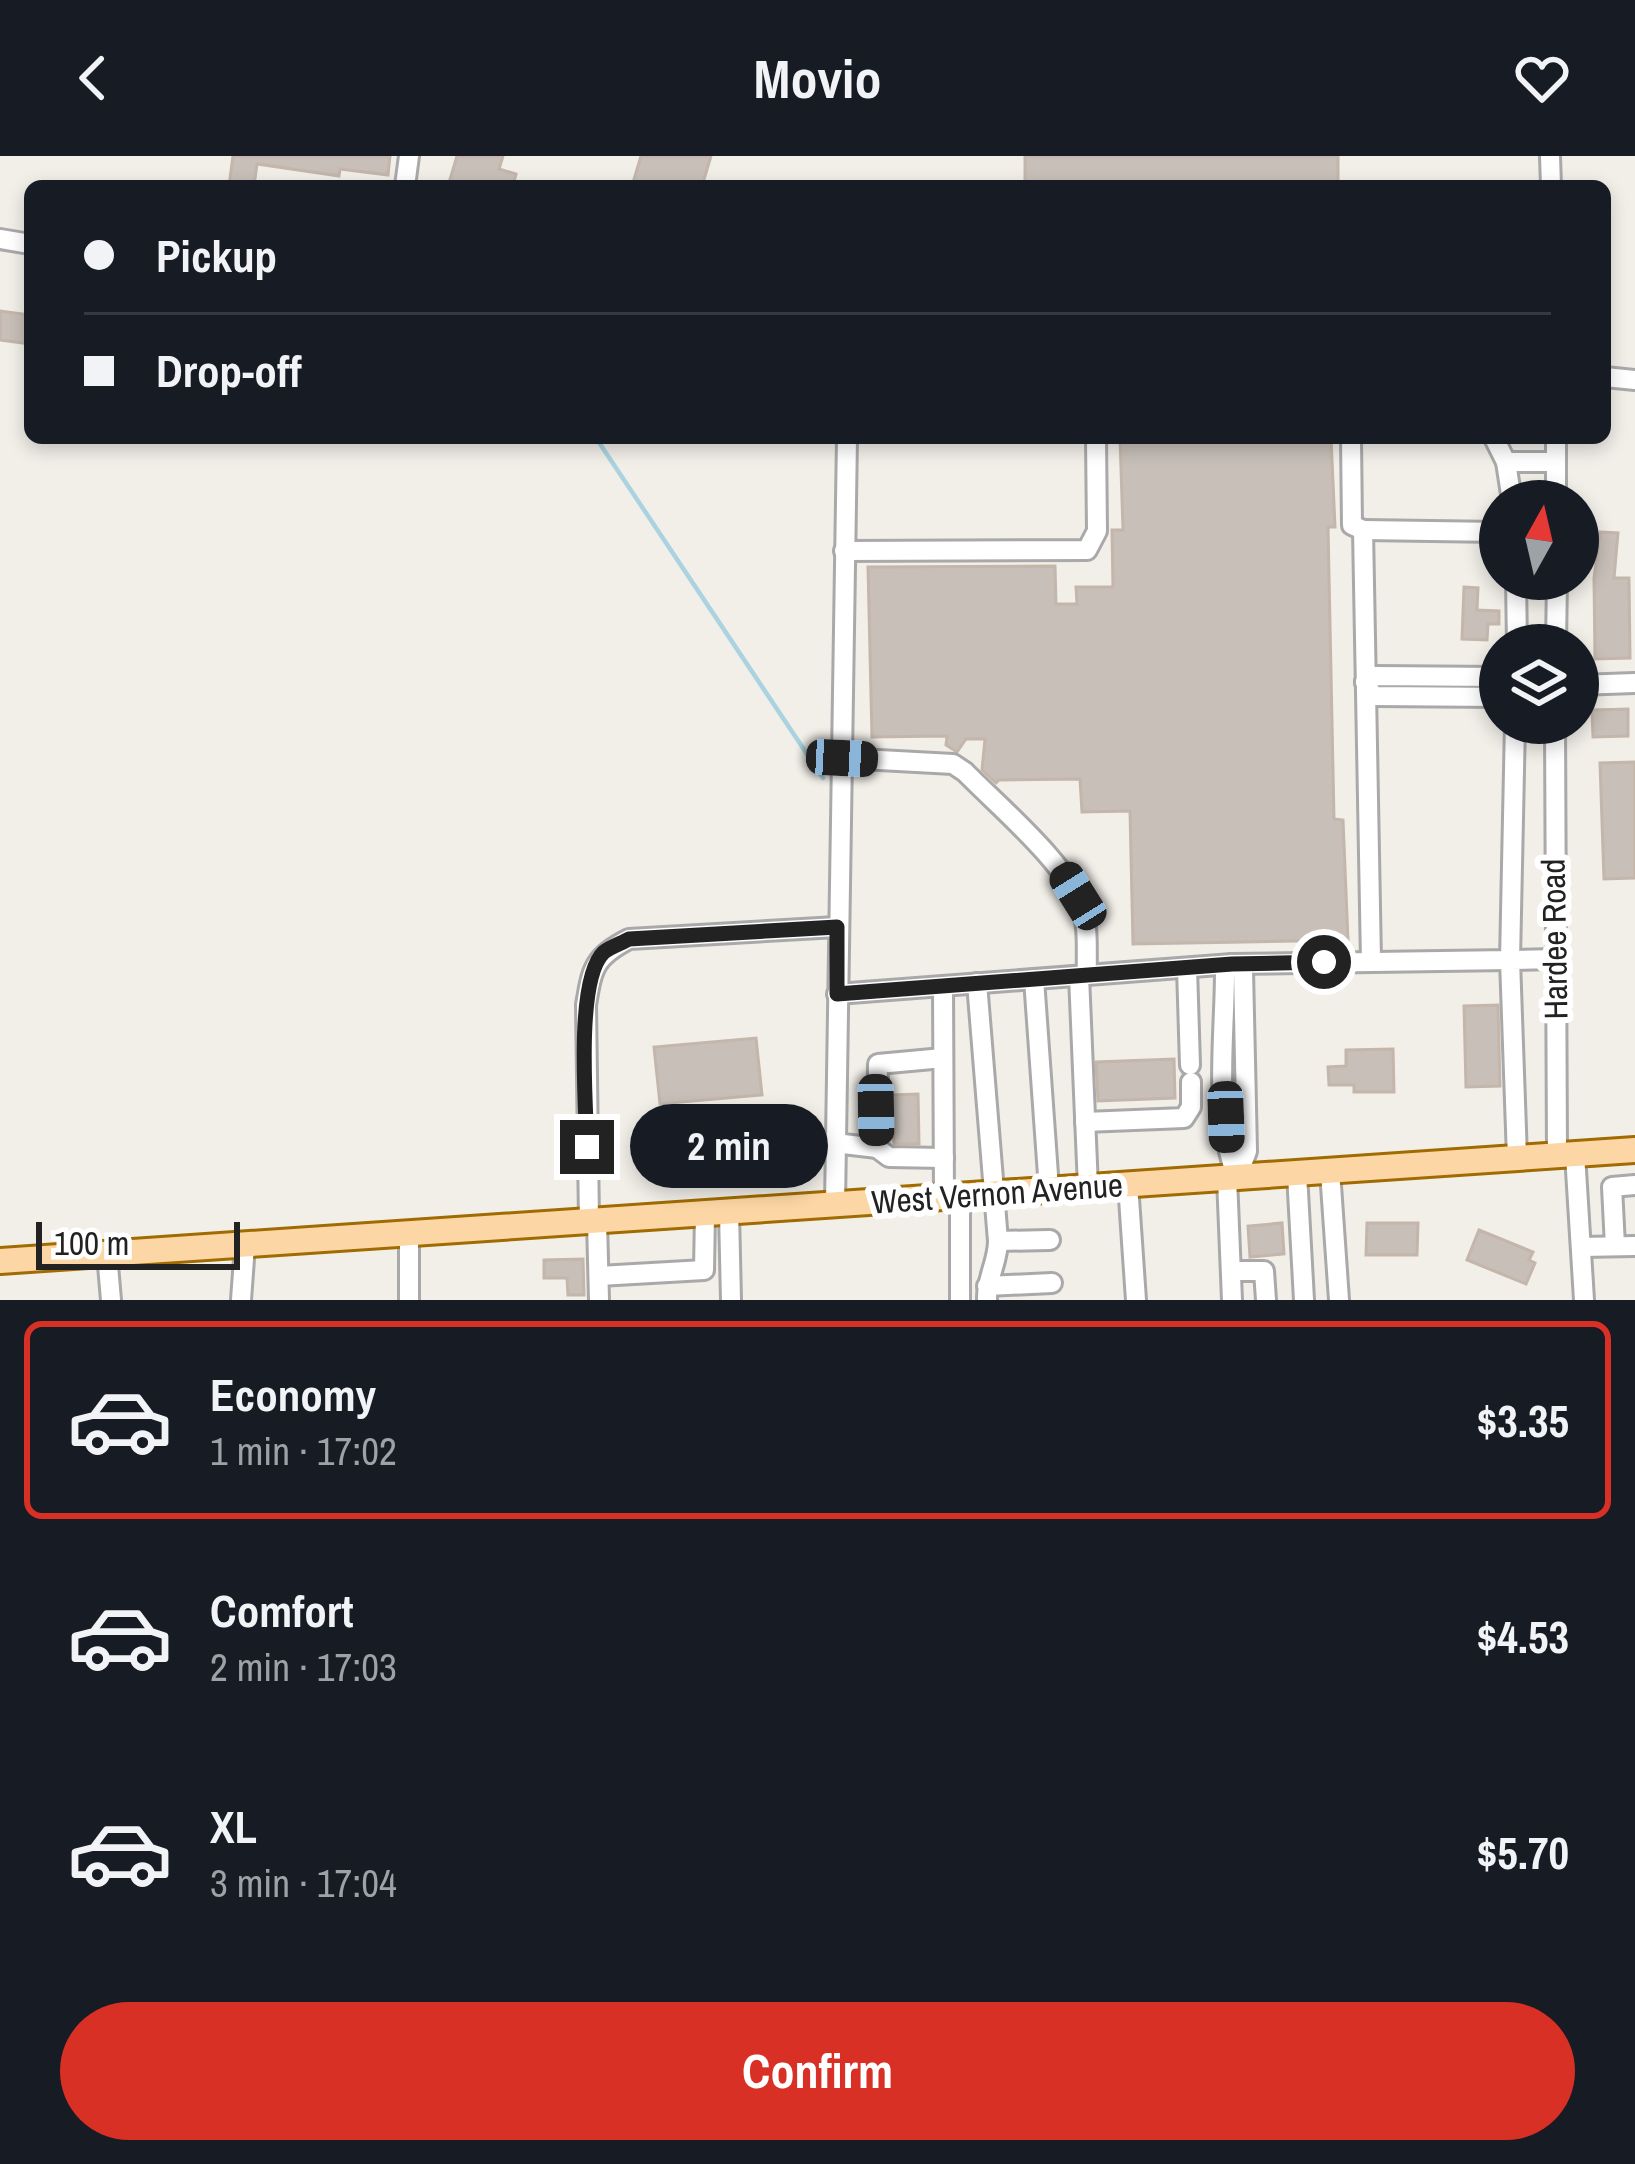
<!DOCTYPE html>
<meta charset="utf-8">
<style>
:root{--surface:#171b24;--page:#20242c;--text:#f1f3f6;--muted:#9ea1a6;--line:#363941;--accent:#d93025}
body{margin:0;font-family:"Archivo Narrow",sans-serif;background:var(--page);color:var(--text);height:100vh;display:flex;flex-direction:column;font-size:45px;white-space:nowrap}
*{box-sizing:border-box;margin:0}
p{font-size:39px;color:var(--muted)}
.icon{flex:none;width:66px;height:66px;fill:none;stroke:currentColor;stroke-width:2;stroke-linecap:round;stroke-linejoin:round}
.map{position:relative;height:1144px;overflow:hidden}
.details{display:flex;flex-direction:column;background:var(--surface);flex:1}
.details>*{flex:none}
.banner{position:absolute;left:24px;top:24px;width:1587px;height:264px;border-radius:18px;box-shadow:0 6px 18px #0003;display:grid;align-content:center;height:264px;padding:0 60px;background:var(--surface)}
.needle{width:78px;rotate:8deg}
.tools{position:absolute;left:1479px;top:324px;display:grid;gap:24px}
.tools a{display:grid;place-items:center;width:120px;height:120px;border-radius:50%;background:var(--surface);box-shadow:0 6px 18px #0003;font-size:60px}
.scale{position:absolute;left:36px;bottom:30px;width:204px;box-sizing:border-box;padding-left:12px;border:6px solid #222;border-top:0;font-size:33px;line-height:42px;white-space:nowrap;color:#222;-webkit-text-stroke:9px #fff;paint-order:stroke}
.end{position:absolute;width:54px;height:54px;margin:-27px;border:15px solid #222;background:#fff;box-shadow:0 0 0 6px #fff}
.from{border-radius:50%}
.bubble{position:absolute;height:84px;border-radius:42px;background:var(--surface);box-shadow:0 6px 18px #0003;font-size:39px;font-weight:700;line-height:84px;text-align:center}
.car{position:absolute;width:36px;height:72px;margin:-36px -18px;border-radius:15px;box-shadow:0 0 9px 3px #0007;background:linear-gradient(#222 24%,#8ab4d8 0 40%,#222 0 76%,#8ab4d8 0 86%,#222 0)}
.banner b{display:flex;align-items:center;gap:42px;height:114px;font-size:45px}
.banner b+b{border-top:3px solid var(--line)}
.banner i{width:30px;height:30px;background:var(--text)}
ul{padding:21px 0 0;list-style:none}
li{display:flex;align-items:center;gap:36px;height:198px;margin:0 24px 18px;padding:0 36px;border:6px solid transparent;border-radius:18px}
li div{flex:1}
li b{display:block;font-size:45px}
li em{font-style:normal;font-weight:700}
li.selected{border-color:var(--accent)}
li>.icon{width:108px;height:108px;stroke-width:1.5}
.button{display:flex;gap:24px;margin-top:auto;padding:24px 60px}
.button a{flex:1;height:138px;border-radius:72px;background:var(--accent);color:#fff;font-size:48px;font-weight:700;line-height:138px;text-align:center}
header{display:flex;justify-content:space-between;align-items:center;height:156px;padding:0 60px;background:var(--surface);font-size:54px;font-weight:700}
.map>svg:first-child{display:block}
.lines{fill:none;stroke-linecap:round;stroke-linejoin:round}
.stream{stroke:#aad3df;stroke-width:4.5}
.building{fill:#c7bfb8;stroke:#c4b6ab;stroke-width:3}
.minor-casing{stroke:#a9a9a9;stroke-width:24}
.major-casing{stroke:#a06b00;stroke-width:30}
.minor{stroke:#fff;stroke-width:18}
.major{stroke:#fcd6a4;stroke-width:24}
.route{stroke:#222;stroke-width:15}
.labels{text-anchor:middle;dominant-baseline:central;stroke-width:12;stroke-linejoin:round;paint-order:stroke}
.street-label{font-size:33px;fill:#222;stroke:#fff}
</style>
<header><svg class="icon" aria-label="back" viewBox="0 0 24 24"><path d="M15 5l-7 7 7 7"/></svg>Movio<svg class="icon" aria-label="heart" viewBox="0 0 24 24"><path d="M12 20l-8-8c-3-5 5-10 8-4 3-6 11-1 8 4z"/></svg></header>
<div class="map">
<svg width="1635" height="1144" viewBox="0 0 1635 1144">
<rect width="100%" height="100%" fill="#f2efe9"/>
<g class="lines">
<polyline class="stream" points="596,282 823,622"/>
</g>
<g class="building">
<polygon points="233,0 390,0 388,19 340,13 339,20 257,8 254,30 229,30"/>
<polygon points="457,0 503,0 499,13 516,18 513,30 448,30"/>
<polygon points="641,0 711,0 702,30 632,30"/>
<rect x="1025" y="0" width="313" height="30"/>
<polygon points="0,155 30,159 30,188 0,184"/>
<polygon points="1120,282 1331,282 1335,371 1328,371 1334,663 1343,664 1348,784 1133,788 1130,655 1082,656 1080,623 999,624 996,627 982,614 985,583 966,583 957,596 946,589 947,580 872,581 868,411 1055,410 1056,448 1077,448 1076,431 1113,431 1112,374 1123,374"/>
<polygon points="1600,376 1618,377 1614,422 1629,422 1630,502 1595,503 1594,422"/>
<polygon points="1464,431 1478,432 1477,454 1499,455 1499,468 1488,468 1487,484 1462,483"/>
<polygon points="1628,553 1628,580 1593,581 1592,554"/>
<polygon points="1635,606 1635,722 1604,723 1600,607"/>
<polygon points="1498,849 1500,930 1466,931 1464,850"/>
<polygon points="756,882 762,939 660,948 654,891"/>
<polygon points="1393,893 1394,936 1354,936 1354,929 1329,929 1328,911 1346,910 1346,894"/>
<polygon points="1174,903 1175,942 1098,945 1096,906"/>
<polygon points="918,938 919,988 894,988 891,939"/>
<polygon points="1282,1067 1284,1098 1250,1101 1248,1070"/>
<polygon points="1367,1067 1418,1067 1417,1099 1366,1099"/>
<polygon points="1479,1074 1533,1096 1529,1104 1535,1107 1526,1128 1467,1104"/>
<polygon points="583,1103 584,1139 568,1139 567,1122 544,1122 544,1104"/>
</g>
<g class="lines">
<g class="minor-casing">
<g id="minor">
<polyline points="1550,0 1551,30"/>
<polyline points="405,30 409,0"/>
<polyline points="0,83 30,88"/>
<polyline points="1605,221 1635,224"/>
<polyline points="1351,282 1352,369 1363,374 1371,805"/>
<polyline points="1494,282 1506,306 1556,306"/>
<polyline points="1556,282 1556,345"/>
<polyline points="1506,306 1512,345"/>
<polyline points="1363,374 1500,376"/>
<polyline points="844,395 1087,394 1097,375 1096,282"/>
<polyline points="1516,423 1517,489"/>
<polyline points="1556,489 1557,423"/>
<polyline points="1365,526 1373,540 1500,541"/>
<polyline points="1365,526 1373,520 1500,521"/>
<polyline points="1578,529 1635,527"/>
<polyline points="1555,567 1557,999"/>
<path d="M842 602 953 608 965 616C997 649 1070 710 1082 753 1089 773 1086 798 1087 819"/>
<path d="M1232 808 1243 814 1247 995 1237 1022C1213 960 1225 881 1225 815Z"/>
<polyline points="1187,812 1190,909"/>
<polyline points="1079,820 1088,1031"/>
<polyline points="1034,823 1049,1033"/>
<path d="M977 827 998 1085C998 1106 986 1123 987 1144"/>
<polyline points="943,830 944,1040"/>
<polyline points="837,838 1232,808 1510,804 1515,567"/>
<polyline points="1085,966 1184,962 1191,951 1191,926"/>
<polyline points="835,987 877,992 878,908 943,902"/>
<polyline points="877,992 889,1001 944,1002"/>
<polyline points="1575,998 1584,1144"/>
<polyline points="1517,1002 1510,804 1555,803"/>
<polyline points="1330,1015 1339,1144"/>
<polyline points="1297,1018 1304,1144"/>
<polyline points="1227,1022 1232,1144"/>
<polyline points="1128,1028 1136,1144"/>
<polyline points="960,1039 960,1144"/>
<polyline points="835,1048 847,282"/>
<polyline points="729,1056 731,1144"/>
<path d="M589 1065 586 849C592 812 594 801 629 783L837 771"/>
<polyline points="597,1065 599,1144"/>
<polyline points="409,1078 409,1144"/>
<polyline points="998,1085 1050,1084"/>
<polyline points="1615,1090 1612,1031 1635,1029"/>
<polyline points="1581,1091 1635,1090"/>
<polyline points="107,1098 111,1144"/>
<polyline points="1231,1115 1264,1115 1266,1144"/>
<polyline points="599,1120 704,1114 705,1057"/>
<polyline points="987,1130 1052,1127"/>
<polyline points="241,1144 245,1089"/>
</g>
</g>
<g class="major-casing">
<polyline id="major" points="0,1105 1635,994"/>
</g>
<use href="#minor" class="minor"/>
<use href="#major" class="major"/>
</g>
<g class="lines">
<path class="route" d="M587 991C586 951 575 823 604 796 610 791 622 787 629 783L837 771V838L1232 808 1324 806"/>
</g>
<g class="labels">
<g class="street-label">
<text transform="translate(1554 783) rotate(-91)">Hardee Road</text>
<text transform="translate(997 1037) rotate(-4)">West Vernon Avenue</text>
</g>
</g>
</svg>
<div class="tools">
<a><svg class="needle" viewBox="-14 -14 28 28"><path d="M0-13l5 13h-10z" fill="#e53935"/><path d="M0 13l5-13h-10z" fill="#9ea1a6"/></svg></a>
<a><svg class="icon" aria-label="layers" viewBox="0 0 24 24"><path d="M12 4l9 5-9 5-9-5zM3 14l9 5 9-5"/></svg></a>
</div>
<div class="scale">100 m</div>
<i class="end from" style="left:1324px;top:806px"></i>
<i class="end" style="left:587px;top:991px"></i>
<div class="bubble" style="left:630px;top:948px;width:198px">2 min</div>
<i class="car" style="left:842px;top:602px;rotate:93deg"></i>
<i class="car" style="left:1078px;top:740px;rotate:328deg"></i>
<i class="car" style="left:876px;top:954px;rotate:179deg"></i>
<i class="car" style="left:1226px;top:961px;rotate:178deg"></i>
<div class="banner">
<b><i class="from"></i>Pickup</b>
<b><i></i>Drop-off</b>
</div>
</div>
<section class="details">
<ul>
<li class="selected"><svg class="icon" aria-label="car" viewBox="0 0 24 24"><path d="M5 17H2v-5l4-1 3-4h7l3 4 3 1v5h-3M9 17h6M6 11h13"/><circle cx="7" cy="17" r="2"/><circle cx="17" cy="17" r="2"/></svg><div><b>Economy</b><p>1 min · 17:02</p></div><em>$3.35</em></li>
<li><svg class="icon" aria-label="car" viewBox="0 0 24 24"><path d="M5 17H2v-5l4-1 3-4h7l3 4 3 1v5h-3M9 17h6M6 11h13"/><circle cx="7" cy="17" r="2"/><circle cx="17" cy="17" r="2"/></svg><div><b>Comfort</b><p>2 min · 17:03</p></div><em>$4.53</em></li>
<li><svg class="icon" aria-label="car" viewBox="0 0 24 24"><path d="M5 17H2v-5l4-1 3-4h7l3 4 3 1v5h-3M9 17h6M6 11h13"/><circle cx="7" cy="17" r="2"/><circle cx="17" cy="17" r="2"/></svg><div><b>XL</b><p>3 min · 17:04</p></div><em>$5.70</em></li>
</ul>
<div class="button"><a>Confirm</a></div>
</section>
